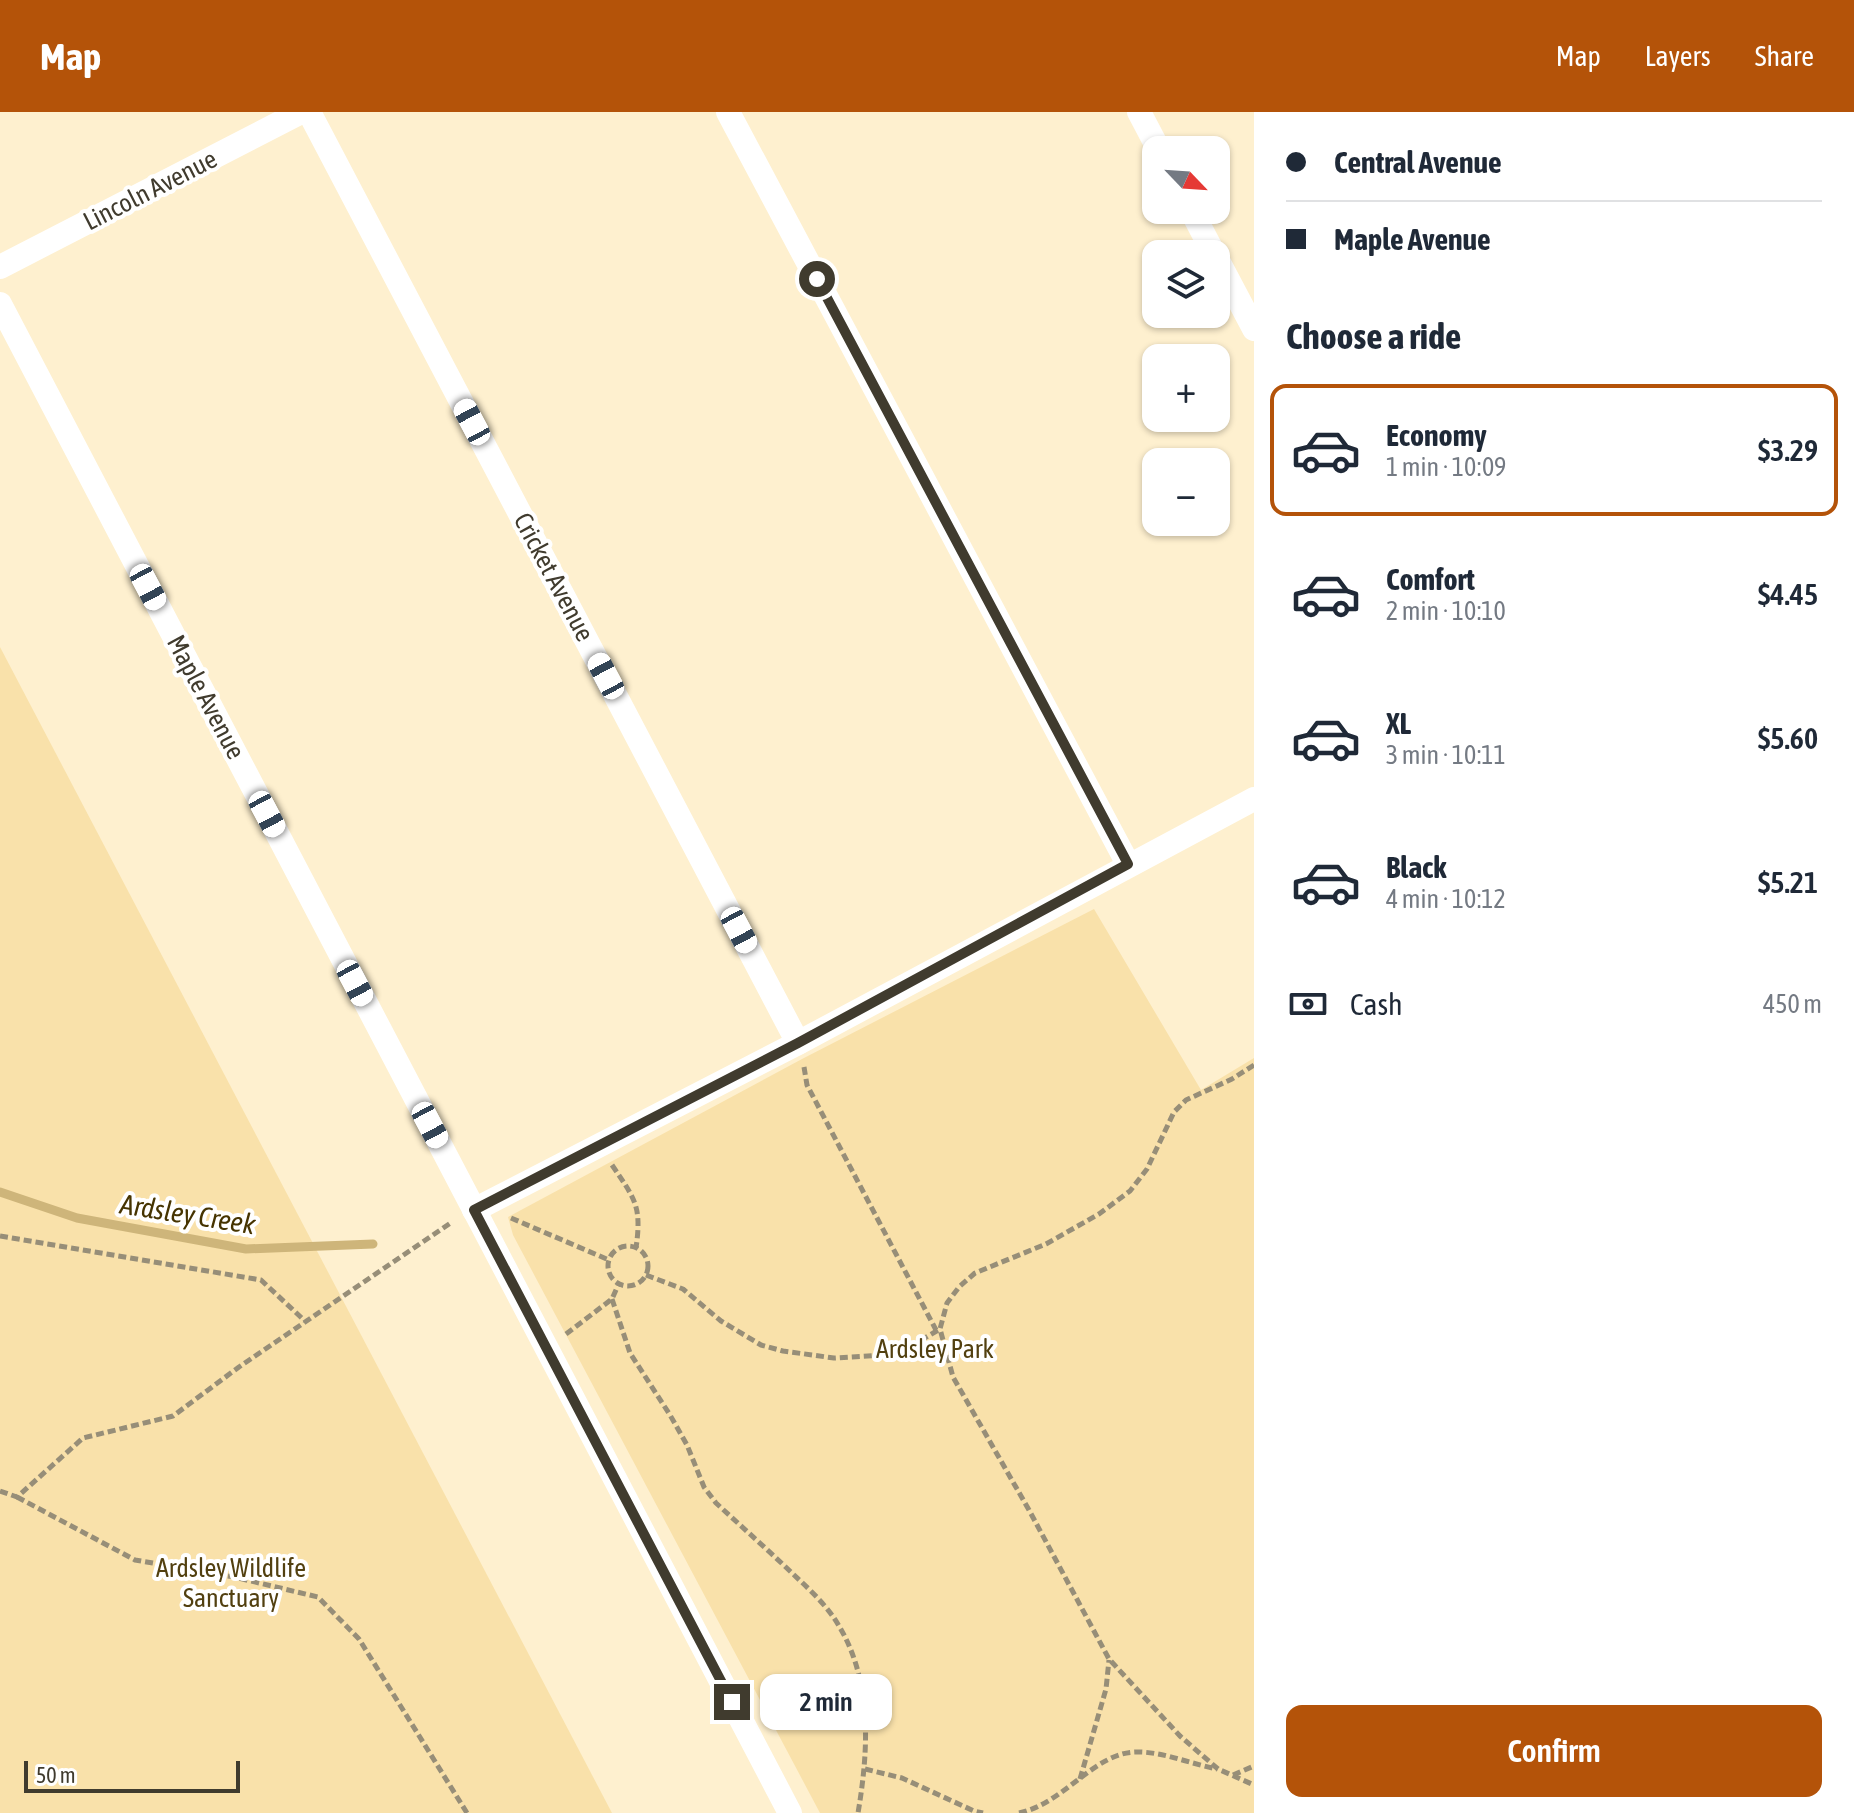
<!DOCTYPE html>
<meta charset="utf-8">
<style>
:root{--surface:#fff;--page:#f6f6f7;--text:#1f2937;--muted:#747a83;--line:#e0e1e3;--accent:#b45309}
body{margin:0;font-family:"Asap Condensed",sans-serif;background:var(--page);color:var(--text);height:100vh;display:flex;flex-direction:column;font-size:30px;white-space:nowrap}
*{box-sizing:border-box;margin:0}
p{font-size:26px;color:var(--muted)}
.icon{flex:none;width:44px;height:44px;fill:none;stroke:currentColor;stroke-width:2;stroke-linecap:round;stroke-linejoin:round}
.map{position:relative;flex:1;overflow:hidden}
.sheet{display:flex;flex-direction:column;background:var(--surface);width:600px}
.sheet>*{flex:none}
.banner{display:grid;align-content:center;height:176px;padding:0 32px;background:var(--surface)}
.needle{width:52px;rotate:115deg}
.fabs{position:absolute;left:1142px;top:24px;display:grid;gap:16px}
.fabs a{display:grid;place-items:center;width:88px;height:88px;border-radius:16px;background:var(--surface);box-shadow:0 2px 6px #0004;font-size:40px}
.scale{position:absolute;left:24px;bottom:20px;width:216px;box-sizing:border-box;padding-left:8px;border:4px solid #403b2e;border-top:0;font-size:22px;line-height:28px;white-space:nowrap;color:#403b2e;-webkit-text-stroke:6px #fff;paint-order:stroke}
.end{position:absolute;width:36px;height:36px;margin:-18px;border:10px solid #403b2e;background:#fff;box-shadow:0 0 0 4px #fff}
.from{border-radius:50%}
.bubble{position:absolute;height:56px;border-radius:16px;background:var(--surface);box-shadow:0 2px 6px #0004;font-size:26px;font-weight:600;line-height:56px;text-align:center}
.car{position:absolute;width:24px;height:48px;margin:-24px -12px;border-radius:10px;box-shadow:0 0 6px 2px #0007;background:linear-gradient(#fff 24%,#345 0 40%,#fff 0 76%,#345 0 86%,#fff 0)}
.banner b{display:flex;align-items:center;gap:28px;height:76px;font-size:30px}
.banner b+b{border-top:2px solid var(--line)}
.banner i{width:20px;height:20px;background:var(--text)}
ul{padding:0;list-style:none}
li{display:flex;align-items:center;gap:24px;height:132px;margin:0 16px 12px;padding:0 16px;border:4px solid transparent;border-radius:16px}
li div{flex:1}
li b{display:block;font-size:30px}
li em{font-style:normal;font-weight:600}
li.active{border-color:var(--accent)}
li>.icon{width:72px;height:72px;stroke-width:1.5}
h2{padding:0 32px;font-size:36px;line-height:96px}
.pay{display:flex;align-items:center;gap:20px;height:88px;padding:0 32px;font-size:30px}
.pay p{margin-inline-start:auto}
.button{display:flex;gap:16px;margin-top:auto;padding:16px 32px}
.button a{flex:1;height:92px;border-radius:16px;background:var(--accent);color:#fff;font-size:32px;font-weight:600;line-height:92px;text-align:center}
header{display:flex;align-items:center;gap:48px;box-sizing:border-box;height:112px;padding:0 40px;background:var(--accent);color:#fff}
header strong{font-size:38px}
nav{display:flex;gap:44px;margin-inline-start:auto;font-size:28px}
main{display:flex;flex:1;min-height:0}
.map>svg:first-child{display:block}
.park{fill:#f9e1aa}
.lines{fill:none;stroke-linecap:round;stroke-linejoin:round}
.stream{stroke:#ceb57a;stroke-width:9}
.path{stroke:#978e78;stroke-width:5;stroke-dasharray:8 4;stroke-linecap:butt}
.street{stroke:#fff;stroke-width:24}
.route{stroke:#403b2e;stroke-width:10}
.labels{text-anchor:middle;dominant-baseline:central;stroke-width:8;stroke-linejoin:round;paint-order:stroke}
.street-label{font-size:26px;fill:#403b2e;stroke:#fff}
.park-label{font-size:26px;fill:#524010;stroke:#fff}
.water-label{font-size:28px;font-style:italic;fill:#463401;stroke:#fff}
</style>
<header>
<strong>Map</strong>
<nav><a>Map</a><a>Layers</a><a>Share</a></nav>
</header>
<main>
<div class="map">
<svg width="1254" height="1701" viewBox="0 0 1254 1701">
<rect width="100%" height="100%" fill="#fef0cf"/>
<g class="park">
<polygon points="0,535 612,1701 0,1701"/>
<polygon points="1094,797 1201,978 1254,946 1254,1701 820,1701 513,1123 508,1105 802,947"/>
</g>
<g class="lines">
<polyline class="stream" points="0,1080 77,1106 246,1137 373,1132"/>
<g class="path">
<polyline points="1254,953 1232,967 1186,988 1174,1000 1147,1057 1130,1079 1099,1102 1046,1132 975,1161 959,1175 947,1191 940,1217 953,1265 1029,1398 1109,1547 1180,1624 1218,1657 1254,1673"/>
<polyline points="804,955 807,973 936,1218"/>
<path d="M612 1053C635 1087 642 1094 636 1136"/>
<polyline points="511,1106 609,1148"/>
<polyline points="0,1124 261,1168 305,1209"/>
<circle cx="628" cy="1154" r="20"/>
<polyline points="646,1163 683,1177 721,1209 761,1233 783,1239 834,1246 884,1243 906,1237 940,1217"/>
<path d="M612 1187 630 1241 670 1303 687 1333 704 1375 716 1391C742 1415 768 1438 793 1462 807 1475 823 1490 834 1506 873 1564 869 1636 858 1701"/>
<polyline points="566,1222 612,1187 619,1171"/>
<polyline points="0,1379 17,1385 83,1326 173,1304 239,1255 452,1110"/>
<polyline points="17,1385 135,1448 234,1465 318,1485 359,1527 467,1701"/>
<polyline points="865,1657 902,1666 974,1699 983,1701"/>
<polyline points="1233,1663 1254,1654"/>
<polyline points="1080,1667 1106,1577 1109,1548"/>
<path d="M1019 1701C1064 1692 1095 1639 1138 1640 1164 1640 1191 1652 1217 1657"/>
</g>
<g class="street">
<polyline points="309,0 798,931"/>
<polyline points="728,0 1128,752"/>
<polyline points="1139,0 1159,38"/>
<polyline points="1191,98 1214,142"/>
<polyline points="1216,145 1254,217"/>
<polyline points="0,155 301,0"/>
<polyline points="0,192 790,1701"/>
<polyline points="474,1098 798,931 1254,687"/>
</g>
</g>
<g class="lines">
<polyline class="route" points="732,1590 474,1098 798,931 1128,752 817,167"/>
</g>
<g class="labels">
<g class="street-label">
<text transform="translate(150 78) rotate(-27)">Lincoln Avenue</text>
<text transform="translate(554 465) rotate(62)">Cricket Avenue</text>
<text transform="translate(206 585) rotate(62)">Maple Avenue</text>
</g>
<g class="park-label">
<text x="935" y="1237">Ardsley Park</text>
<text x="231" y="1456">Ardsley Wildlife<tspan x="231" dy="30">Sanctuary</tspan></text>
</g>
<g class="water-label">
<text transform="translate(188 1102) rotate(9)">Ardsley Creek</text>
</g>
</g>
</svg>
<div class="fabs">
<a><svg class="needle" viewBox="-14 -14 28 28"><path d="M0-13l5 13h-10z" fill="#e53935"/><path d="M0 13l5-13h-10z" fill="#747a83"/></svg></a>
<a><svg class="icon" aria-label="layers" viewBox="0 0 24 24"><path d="M12 4l9 5-9 5-9-5zM3 14l9 5 9-5"/></svg></a>
<a>+</a>
<a>−</a>
</div>
<div class="scale">50 m</div>
<i class="end from" style="left:817px;top:167px"></i>
<i class="end" style="left:732px;top:1590px"></i>
<div class="bubble" style="left:760px;top:1562px;width:132px">2 min</div>
<i class="car" style="left:472px;top:310px;rotate:332deg"></i>
<i class="car" style="left:148px;top:475px;rotate:152deg"></i>
<i class="car" style="left:606px;top:564px;rotate:332deg"></i>
<i class="car" style="left:267px;top:702px;rotate:152deg"></i>
<i class="car" style="left:739px;top:818px;rotate:152deg"></i>
<i class="car" style="left:355px;top:871px;rotate:152deg"></i>
<i class="car" style="left:430px;top:1013px;rotate:152deg"></i>
</div>
<section class="sheet">
<div class="banner">
<b><i class="from"></i>Central Avenue</b>
<b><i></i>Maple Avenue</b>
</div>
<h2>Choose a ride</h2>
<ul>
<li class="active"><svg class="icon" aria-label="car" viewBox="0 0 24 24"><path d="M5 17H2v-5l4-1 3-4h7l3 4 3 1v5h-3M9 17h6M6 11h13"/><circle cx="7" cy="17" r="2"/><circle cx="17" cy="17" r="2"/></svg><div><b>Economy</b><p>1 min · 10:09</p></div><em>$3.29</em></li>
<li><svg class="icon" aria-label="car" viewBox="0 0 24 24"><path d="M5 17H2v-5l4-1 3-4h7l3 4 3 1v5h-3M9 17h6M6 11h13"/><circle cx="7" cy="17" r="2"/><circle cx="17" cy="17" r="2"/></svg><div><b>Comfort</b><p>2 min · 10:10</p></div><em>$4.45</em></li>
<li><svg class="icon" aria-label="car" viewBox="0 0 24 24"><path d="M5 17H2v-5l4-1 3-4h7l3 4 3 1v5h-3M9 17h6M6 11h13"/><circle cx="7" cy="17" r="2"/><circle cx="17" cy="17" r="2"/></svg><div><b>XL</b><p>3 min · 10:11</p></div><em>$5.60</em></li>
<li><svg class="icon" aria-label="car" viewBox="0 0 24 24"><path d="M5 17H2v-5l4-1 3-4h7l3 4 3 1v5h-3M9 17h6M6 11h13"/><circle cx="7" cy="17" r="2"/><circle cx="17" cy="17" r="2"/></svg><div><b>Black</b><p>4 min · 10:12</p></div><em>$5.21</em></li>
</ul>
<div class="pay"><svg class="icon" aria-label="cash" viewBox="0 0 24 24"><path d="M3 7h18v10H3z"/><circle cx="12" cy="12" r="2"/></svg>Cash<p>450 m</p></div>
<div class="button"><a>Confirm</a></div>
</section>
</main>
